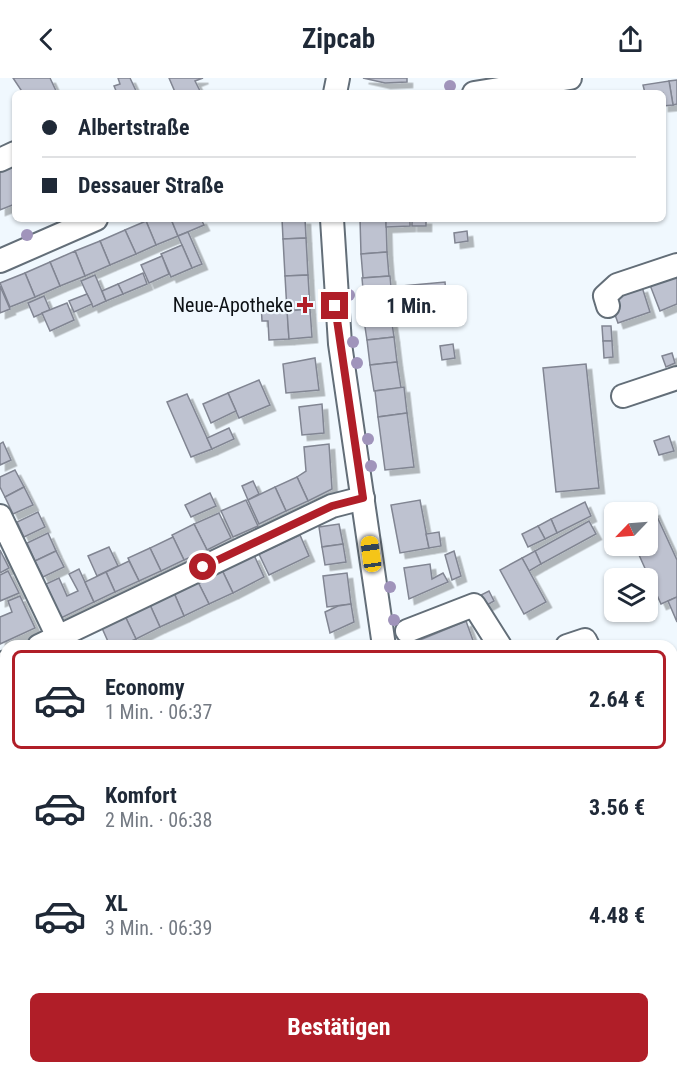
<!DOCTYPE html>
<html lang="de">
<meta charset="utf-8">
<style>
:root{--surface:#fff;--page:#f2f2f3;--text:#1f2937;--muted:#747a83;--line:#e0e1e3;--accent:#b01e28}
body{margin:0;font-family:"Roboto Condensed",sans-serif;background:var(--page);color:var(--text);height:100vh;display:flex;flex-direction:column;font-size:22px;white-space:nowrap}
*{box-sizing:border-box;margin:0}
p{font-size:20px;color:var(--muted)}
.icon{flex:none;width:33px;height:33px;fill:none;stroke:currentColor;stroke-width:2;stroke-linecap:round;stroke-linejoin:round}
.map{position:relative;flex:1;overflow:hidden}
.details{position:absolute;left:0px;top:562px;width:678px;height:434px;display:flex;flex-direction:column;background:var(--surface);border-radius:18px 18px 0 0;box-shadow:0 2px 4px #0004}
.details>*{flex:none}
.banner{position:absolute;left:12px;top:12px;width:654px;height:132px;border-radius:9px;box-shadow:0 2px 4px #0004;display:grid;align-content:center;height:132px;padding:0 30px;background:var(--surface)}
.needle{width:39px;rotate:245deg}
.tools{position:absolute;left:604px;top:424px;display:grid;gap:12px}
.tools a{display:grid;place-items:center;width:54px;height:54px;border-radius:9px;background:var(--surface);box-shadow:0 2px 4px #0004;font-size:30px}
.end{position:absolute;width:27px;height:27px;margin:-14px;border:8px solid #b01e28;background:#fff;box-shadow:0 0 0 3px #fff}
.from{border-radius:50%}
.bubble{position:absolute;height:42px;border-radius:9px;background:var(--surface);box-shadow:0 2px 4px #0004;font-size:20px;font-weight:700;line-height:42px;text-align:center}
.car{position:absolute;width:18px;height:36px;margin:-18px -9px;border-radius:8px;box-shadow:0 0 4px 2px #0007;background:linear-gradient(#f5c518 24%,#345 0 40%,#f5c518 0 76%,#345 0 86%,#f5c518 0)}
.banner b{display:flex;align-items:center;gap:21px;height:57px;font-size:22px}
.banner b+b{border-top:2px solid var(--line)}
.banner i{width:15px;height:15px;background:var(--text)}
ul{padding:10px 0 0;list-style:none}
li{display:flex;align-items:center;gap:18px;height:99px;margin:0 12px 9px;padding:0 18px;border:3px solid transparent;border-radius:9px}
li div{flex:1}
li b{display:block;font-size:22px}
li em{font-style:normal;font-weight:700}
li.selected{border-color:var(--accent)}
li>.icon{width:54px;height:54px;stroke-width:1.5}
.primary-button{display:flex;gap:12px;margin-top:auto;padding:12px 30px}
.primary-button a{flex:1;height:69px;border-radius:9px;background:var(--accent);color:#fff;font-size:24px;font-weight:700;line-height:69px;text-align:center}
header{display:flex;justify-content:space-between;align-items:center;height:78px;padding:0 30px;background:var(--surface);font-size:27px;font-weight:700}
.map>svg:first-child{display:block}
.green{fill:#cdb9f0}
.building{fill:#bec2d0;stroke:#818592;stroke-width:1.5;filter:url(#shadow)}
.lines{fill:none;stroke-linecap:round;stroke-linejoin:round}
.minor-casing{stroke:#636e78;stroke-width:26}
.minor{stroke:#fff;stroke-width:22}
.tree{fill:#a094bb}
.route{stroke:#b01e28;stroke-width:8}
.poi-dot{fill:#b01e28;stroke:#f0f8fe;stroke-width:2}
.labels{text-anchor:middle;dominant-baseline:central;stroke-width:4.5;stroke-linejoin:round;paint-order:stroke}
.poi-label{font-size:20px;fill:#0d1115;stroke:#f0f8fe;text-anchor:end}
</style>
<header><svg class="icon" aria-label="back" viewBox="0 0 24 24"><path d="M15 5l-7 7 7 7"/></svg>Zipcab<svg class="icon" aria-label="share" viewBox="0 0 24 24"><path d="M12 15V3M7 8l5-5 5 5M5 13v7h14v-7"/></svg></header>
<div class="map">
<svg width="677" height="995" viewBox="0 0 677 995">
<defs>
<filter id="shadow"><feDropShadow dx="5.5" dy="5.5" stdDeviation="0" flood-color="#0004"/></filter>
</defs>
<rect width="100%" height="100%" fill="#f0f8fe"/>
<polygon class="green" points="0,841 6,844 6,990 248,990 256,995 0,995"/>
<g class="building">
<polygon points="13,0 50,0 57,15 23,15"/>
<polygon points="118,0 130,0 137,15 117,15 114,8 120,6"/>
<polygon points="169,0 203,0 195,3 201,15 173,15 175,14"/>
<polygon points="363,0 407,0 407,4 385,5"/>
<polygon points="677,2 677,26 673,27 669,3"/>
<polygon points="669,3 673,27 663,28 663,15 645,15 643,7"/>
<polygon points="15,87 15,126 0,132 0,93"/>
<polygon points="152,141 171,141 178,158 156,167 146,143"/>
<polygon points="171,141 201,141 204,147 178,158"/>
<polygon points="282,141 305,141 306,160 283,161"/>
<polygon points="360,141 386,141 387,174 361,176"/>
<polygon points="386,141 410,141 410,148 386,149"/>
<rect x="412" y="141" width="14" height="7"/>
<polygon points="146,143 156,167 136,176 125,152"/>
<polygon points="125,152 136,176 110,187 100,163"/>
<polygon points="467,153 468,163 455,165 454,155"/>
<polygon points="188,154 202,186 192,190 178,158"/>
<polygon points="306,160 308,197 285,198 283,161"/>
<polygon points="100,163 110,187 85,198 75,173"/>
<polygon points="182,167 192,190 171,199 161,176"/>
<polygon points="75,173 85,198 60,208 50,184"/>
<polygon points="387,174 389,198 363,200 361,176"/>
<polygon points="162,178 169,196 149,205 141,187"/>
<polygon points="50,184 60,208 35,219 25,195"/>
<polygon points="25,195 35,219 10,229 0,205"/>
<polygon points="143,195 147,206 123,216 118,206"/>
<polygon points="95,197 106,223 93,229 81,203"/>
<polygon points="308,197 310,231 287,233 285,198"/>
<polygon points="677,197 677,226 660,233 650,207"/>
<polygon points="390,198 393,232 365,234 362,200"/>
<polygon points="445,204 447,228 393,233 391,209"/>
<polygon points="118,206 123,216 106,223 102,213"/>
<polygon points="0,208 10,231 0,235"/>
<polygon points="642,209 650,234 618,245 609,220"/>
<polygon points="87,216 92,226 74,234 69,223"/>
<polygon points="44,218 50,232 34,239 28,225"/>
<polygon points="287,224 289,261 269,262 268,243 262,243 261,225"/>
<polygon points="67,225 74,242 50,253 42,235"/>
<polygon points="310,231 312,259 289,261 287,233"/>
<polygon points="390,232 394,259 367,262 363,236"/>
<polygon points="602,248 611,248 612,263 603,263"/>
<polygon points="394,259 397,284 370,287 367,262"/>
<polygon points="603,263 612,263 613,279 604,280"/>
<polygon points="453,266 455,280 442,282 440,268"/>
<polygon points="672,275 675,285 666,289 662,278"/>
<polygon points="315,280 319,312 286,315 283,286"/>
<polygon points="397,284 401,310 374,313 370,287"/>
<polygon points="586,286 599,410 556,414 543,290"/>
<polygon points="259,302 270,327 239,340 228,315"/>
<polygon points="404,309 407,335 378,339 375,313"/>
<polygon points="228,315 236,333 211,345 203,326"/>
<polygon points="187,316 212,371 191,379 167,324"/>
<polygon points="322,326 324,355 302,357 299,329"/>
<polygon points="407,335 414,389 385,392 378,339"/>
<polygon points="229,350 234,361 212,371 207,360"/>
<polygon points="669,358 674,373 659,377 654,363"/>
<polygon points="3,364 11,382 0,387 0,366"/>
<polygon points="329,366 332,411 308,423 297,399 306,393 304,369"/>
<polygon points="15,392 24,409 5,419 0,409 0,399"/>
<polygon points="297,399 308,423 286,433 275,409"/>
<polygon points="253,403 259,416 248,422 242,408"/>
<polygon points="24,409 33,427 13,436 5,419"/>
<polygon points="275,409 286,433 259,446 248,422"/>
<polygon points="210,415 216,428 191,439 185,427"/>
<polygon points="246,422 258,448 233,459 221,433"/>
<polygon points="420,422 429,470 400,475 391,427"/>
<polygon points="585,424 591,438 557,455 551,441"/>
<polygon points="654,432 677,482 677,519 661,526 635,468 648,468 648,435"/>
<polygon points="38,434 45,449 24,459 17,444"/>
<polygon points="219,435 231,460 207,472 194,446"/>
<polygon points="551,441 557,455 545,461 538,448"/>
<polygon points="589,443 596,456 541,486 535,473"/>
<polygon points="194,446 207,472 184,482 172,457"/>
<polygon points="339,446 343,466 322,469 319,449"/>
<polygon points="538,448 545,461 528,469 522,456"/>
<polygon points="439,454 441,468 429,470 426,456"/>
<polygon points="48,455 56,473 35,483 27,465"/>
<polygon points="300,457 309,478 269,497 259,476"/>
<polygon points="173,459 184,482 161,493 150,470"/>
<polygon points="343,466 346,484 325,487 322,469"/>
<polygon points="109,469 118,488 97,498 88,478"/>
<polygon points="150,470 161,493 139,503 128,480"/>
<polygon points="0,472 9,490 0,495"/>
<polygon points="56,473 64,489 43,499 35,483"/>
<polygon points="454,473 461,498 452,502 445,477"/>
<polygon points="535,473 541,486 529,493 522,480"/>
<polygon points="254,477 264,499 233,515 222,492"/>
<polygon points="522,480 546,524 524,536 500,492"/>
<polygon points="129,483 139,503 115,514 106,494"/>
<polygon points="430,486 432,501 443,495 448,504 409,521 404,490"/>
<polygon points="79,491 94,524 61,540 46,506 59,500 67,518 78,513 69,496"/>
<polygon points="222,492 233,515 209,526 198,504"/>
<polygon points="8,493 19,515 0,523 0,497"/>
<polygon points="106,494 115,514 94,524 85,504"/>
<polygon points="347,495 351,526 327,529 323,498"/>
<polygon points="198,504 209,526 184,538 174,515"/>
<polygon points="489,513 494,523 487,527 481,517"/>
<polygon points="174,515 184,538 160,549 150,527"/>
<polygon points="20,518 35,550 0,566 0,539 12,534 8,523"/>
<polygon points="677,519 677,544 668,523"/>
<polygon points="351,526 354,544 330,555 325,534 338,528"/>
<polygon points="150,527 160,549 136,561 125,538"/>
<polygon points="125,538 136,561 120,568 110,568 102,550"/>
<polygon points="466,543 475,568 416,568 415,564"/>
<polygon points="672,664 677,679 677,692 672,693"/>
<polygon points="5,739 6,757 0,759 0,741"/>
<polygon points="0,790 6,794 6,810 0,809"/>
<polygon points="672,944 677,953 677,995 662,995 659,990 672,990"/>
<polygon points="408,990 427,990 428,995 408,995"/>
</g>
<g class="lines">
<g class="minor-casing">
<g id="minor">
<polyline points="335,15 338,0"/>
<polyline points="474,15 570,0"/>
<polyline points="0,82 15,75"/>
<polyline points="332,141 340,266 384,568"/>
<polyline points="0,183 96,141"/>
<polyline points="608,228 605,218 617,207 677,187"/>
<polyline points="623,318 677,300"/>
<polyline points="0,438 58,559"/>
<polyline points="407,553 474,527 500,568"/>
<polyline points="39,568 332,428 363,420"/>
<polyline points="567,568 585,562 588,568"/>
<polyline points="0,587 6,584"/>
<polyline points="672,625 677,623"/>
<polyline points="0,818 6,822"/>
<polyline points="672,831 677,830"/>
<polyline points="288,990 296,995"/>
<polyline points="447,990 447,995"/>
<polyline points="636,990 639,995"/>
</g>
</g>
<use href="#minor" class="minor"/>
</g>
<g class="tree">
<circle cx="450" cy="8" r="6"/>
<circle cx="27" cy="157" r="6"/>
<circle cx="349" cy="217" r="6"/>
<circle cx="325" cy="228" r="6"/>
<circle cx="353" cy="264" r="6"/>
<circle cx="357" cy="285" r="6"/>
<circle cx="368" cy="361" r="6"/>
<circle cx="371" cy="388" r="6"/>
<circle cx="390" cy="509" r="6"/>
<circle cx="394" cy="542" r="6"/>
</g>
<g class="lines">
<polyline class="route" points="203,489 332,428 363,420 335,228"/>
</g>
<path class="poi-dot" d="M302 218h6v6h6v6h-6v6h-6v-6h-6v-6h6z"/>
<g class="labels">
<g class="poi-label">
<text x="293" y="227">Neue-Apotheke</text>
</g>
</g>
</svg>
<div class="tools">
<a><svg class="needle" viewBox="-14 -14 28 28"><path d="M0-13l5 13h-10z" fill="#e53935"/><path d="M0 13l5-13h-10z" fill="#747a83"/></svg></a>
<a><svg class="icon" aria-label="layers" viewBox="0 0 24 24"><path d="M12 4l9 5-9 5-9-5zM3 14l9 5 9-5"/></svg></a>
</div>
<i class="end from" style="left:203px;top:489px"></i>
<i class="end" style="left:335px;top:228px"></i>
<div class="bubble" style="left:356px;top:207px;width:111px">1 Min.</div>
<i class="car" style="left:371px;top:476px;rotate:352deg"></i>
<div class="banner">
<b><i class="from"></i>Albertstraße</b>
<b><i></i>Dessauer Straße</b>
</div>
<section class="details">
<ul>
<li class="selected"><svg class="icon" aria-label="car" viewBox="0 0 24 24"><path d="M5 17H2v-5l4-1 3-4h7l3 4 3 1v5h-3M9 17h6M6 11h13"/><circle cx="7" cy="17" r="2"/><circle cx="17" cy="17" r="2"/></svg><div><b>Economy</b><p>1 Min. · 06:37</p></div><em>2.64 €</em></li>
<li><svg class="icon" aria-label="car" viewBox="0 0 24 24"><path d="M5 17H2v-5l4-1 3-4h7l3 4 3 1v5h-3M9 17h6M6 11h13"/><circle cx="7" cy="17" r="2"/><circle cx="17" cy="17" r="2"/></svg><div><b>Komfort</b><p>2 Min. · 06:38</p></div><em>3.56 €</em></li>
<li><svg class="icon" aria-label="car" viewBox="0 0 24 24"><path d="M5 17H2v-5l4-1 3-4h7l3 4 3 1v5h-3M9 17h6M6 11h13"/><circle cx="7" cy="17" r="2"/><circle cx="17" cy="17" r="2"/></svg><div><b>XL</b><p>3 Min. · 06:39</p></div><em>4.48 €</em></li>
</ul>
<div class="primary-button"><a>Bestätigen</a></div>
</section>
</div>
